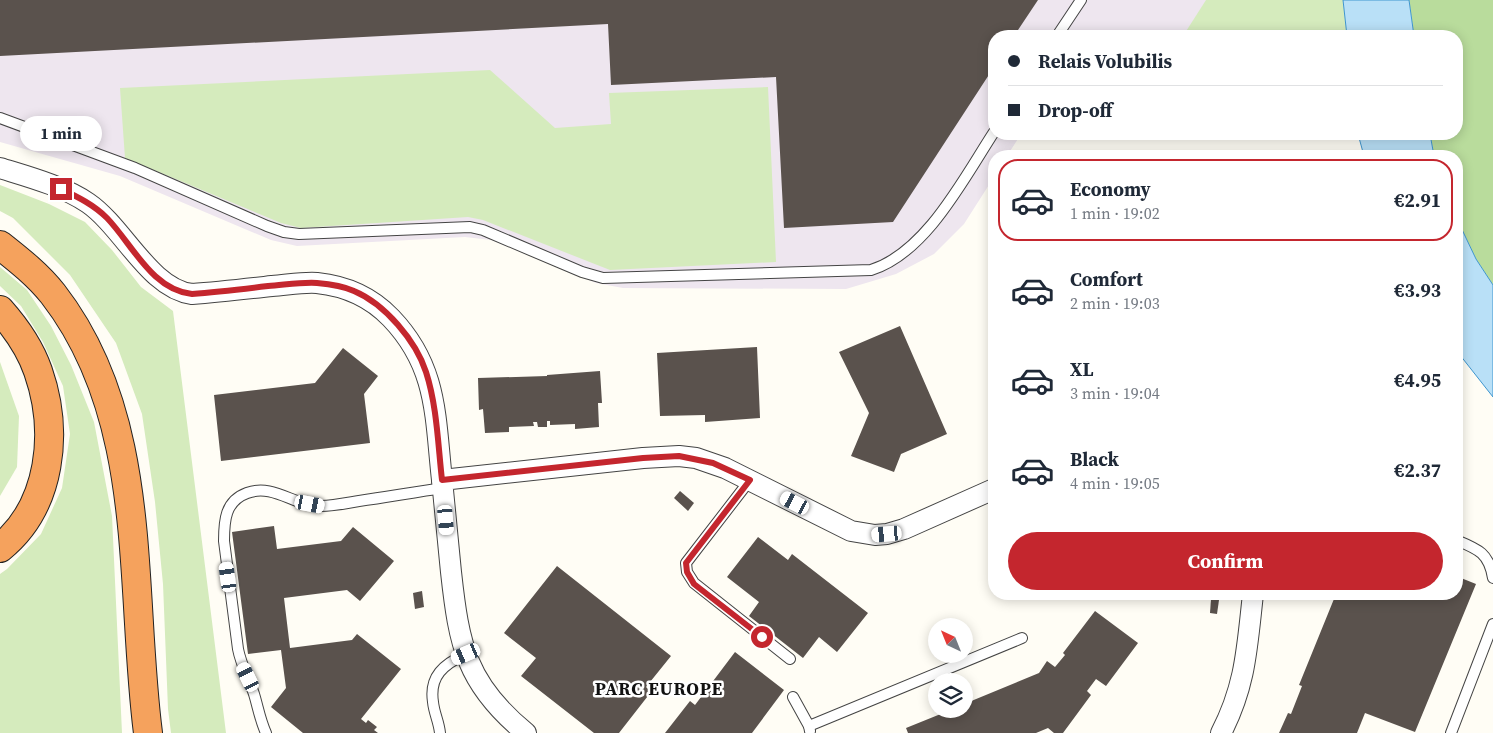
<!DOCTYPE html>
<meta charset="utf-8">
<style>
:root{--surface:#fff;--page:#f2f2f3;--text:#1f2937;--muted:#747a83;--line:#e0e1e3;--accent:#c4262e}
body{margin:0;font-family:"Source Serif 4",serif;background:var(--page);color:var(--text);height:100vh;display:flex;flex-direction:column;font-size:19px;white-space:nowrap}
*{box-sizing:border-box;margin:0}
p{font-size:16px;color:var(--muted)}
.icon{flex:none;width:28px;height:28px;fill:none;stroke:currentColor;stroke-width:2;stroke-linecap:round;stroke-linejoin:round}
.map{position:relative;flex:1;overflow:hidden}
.details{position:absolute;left:988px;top:150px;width:475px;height:450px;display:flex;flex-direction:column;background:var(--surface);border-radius:20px;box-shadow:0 2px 12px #0003}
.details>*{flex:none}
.guide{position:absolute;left:988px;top:30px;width:475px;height:110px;border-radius:20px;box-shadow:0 2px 12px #0003;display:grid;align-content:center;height:110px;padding:0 20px;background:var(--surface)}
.needle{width:32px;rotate:317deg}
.fabs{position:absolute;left:928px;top:618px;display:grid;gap:10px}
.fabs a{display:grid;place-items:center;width:45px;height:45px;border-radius:50%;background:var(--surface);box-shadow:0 2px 12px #0003;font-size:25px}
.end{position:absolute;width:22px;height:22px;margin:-11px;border:6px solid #c4262e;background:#fff;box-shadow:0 0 0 2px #fff}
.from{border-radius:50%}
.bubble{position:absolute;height:35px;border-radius:18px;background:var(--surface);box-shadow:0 2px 12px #0003;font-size:16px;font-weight:700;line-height:35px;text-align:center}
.car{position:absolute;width:15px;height:30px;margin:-15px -8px;border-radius:6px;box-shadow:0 0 4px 1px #0007;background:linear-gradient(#fff 24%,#345 0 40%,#fff 0 76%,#345 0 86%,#fff 0)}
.guide b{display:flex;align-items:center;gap:18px;height:48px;font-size:19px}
.guide b+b{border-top:1px solid var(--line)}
.guide i{width:12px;height:12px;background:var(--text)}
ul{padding:9px 0 0;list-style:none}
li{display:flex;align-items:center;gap:15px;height:82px;margin:0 10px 8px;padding:0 10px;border:2px solid transparent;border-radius:20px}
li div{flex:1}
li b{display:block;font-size:19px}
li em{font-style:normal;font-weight:700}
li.current{border-color:var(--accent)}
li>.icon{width:45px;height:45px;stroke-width:1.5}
.cta{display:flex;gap:10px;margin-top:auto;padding:10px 20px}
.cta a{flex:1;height:58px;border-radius:30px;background:var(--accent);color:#fff;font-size:20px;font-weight:700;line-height:58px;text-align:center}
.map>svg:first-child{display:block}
.industrial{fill:#eee6ef}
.green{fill:#d5ebbd}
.forest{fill:#b9dc9c}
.water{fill:#b9e0f7;stroke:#3f96cf}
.building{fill:#5a524d}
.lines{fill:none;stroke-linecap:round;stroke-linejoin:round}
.lane-casing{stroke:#444;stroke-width:12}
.street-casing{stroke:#444;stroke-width:22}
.highway-casing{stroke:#222;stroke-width:30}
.lane{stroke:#fff;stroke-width:10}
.street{stroke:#fff;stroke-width:20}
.highway{stroke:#f5a25d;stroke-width:28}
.route{stroke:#c4262e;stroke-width:6}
.labels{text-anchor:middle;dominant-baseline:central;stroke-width:5;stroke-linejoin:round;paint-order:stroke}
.district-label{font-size:18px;font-weight:bold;letter-spacing:1px;fill:#111;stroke:#fff}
</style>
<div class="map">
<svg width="1493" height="733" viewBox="0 0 1493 733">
<rect width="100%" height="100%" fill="#fffdf5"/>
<polygon class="industrial" points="0,0 1343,0 1347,36 994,36 994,134 1021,134 1007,156 994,156 994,177 964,224 934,254 896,274 846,289 623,288 596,283 491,240 465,237 297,246 271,240 120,176 0,142"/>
<g class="green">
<polygon points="1206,0 1343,0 1347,36 1183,36"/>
<polygon points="490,70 555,128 611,124 609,93 768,87 776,262 610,270 483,220 468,217 301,228 281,223 125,158 120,88"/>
<polygon points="0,185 49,204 85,222 112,250 141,287 173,311 226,733 171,733 168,709 163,584 155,502 142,414 116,343 70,275 13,218 0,211"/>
<polygon points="0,267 27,290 51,326 71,365 94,422 112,516 122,733 0,733 0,574 7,569 41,534 62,488 70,434 63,386 43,342 21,306 0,286"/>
<polygon points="0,362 19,416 17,467 0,496"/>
</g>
<polygon class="forest" points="1409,0 1493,0 1493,285 1476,259 1456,217 1456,156 1434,156 1430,134 1456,134 1456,36 1414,36"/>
<g class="water">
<polygon points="1343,0 1409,0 1414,36 1347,36"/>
<polygon points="1358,134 1430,134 1434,156 1364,156"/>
<polygon points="1456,217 1476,259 1493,285 1493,397 1456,350"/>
</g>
<g class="building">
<polygon points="0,0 1038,0 1014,36 994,36 994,67 893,222 784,228 776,77 611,85 608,24 0,56"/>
<polygon points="900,326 947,434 901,454 894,472 851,456 869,413 839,352"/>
<polygon points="757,347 760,418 705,422 705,415 660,416 657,353"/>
<polygon points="343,348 378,376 364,394 370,443 221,461 214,395 315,383"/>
<polygon points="600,371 602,403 598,403 599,427 575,429 575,424 550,425 550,421 547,421 547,427 538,427 537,422 533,422 534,426 509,427 509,432 485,433 483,409 479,410 478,378 547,376 547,375"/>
<polygon points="680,491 694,503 688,511 674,498"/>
<polygon points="274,526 277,549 341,541 353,527 394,561 360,601 347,590 284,598 290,648 352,640 357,634 401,669 361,719 366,723 368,720 377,727 374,730 378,733 303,733 271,707 286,688 281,650 248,654 232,532"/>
<polygon points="758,537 788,560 792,554 868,613 837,652 819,637 803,658 749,616 759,602 727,577"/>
<polygon points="557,566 671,656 646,687 651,692 619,733 594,733 521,676 536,658 504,633"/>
<polygon points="1456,576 1476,584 1415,732 1365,713 1357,733 1279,733 1288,713 1291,714 1302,686 1299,685 1336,594 1456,594"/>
<polygon points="422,591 424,607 415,609 413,593"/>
<polygon points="1211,599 1219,600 1217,614 1210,613"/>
<polygon points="1095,611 1138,643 1106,686 1096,679 1087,691 1091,695 1063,733 1054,733 1048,728 1036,733 908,733 906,728 953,709 964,709 964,704 1039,673 1047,661 1055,667 1065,655 1063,653"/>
<polygon points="735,652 784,690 752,733 665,733 690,701 695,705"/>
</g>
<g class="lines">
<g class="lane-casing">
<g id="lane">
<polyline points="1057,36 1081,0"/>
<path d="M0 118 135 168 267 226 284 232 299 234 470 227 483 230 582 272 603 278 871 270C926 253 964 178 994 132"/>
<polyline points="750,480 686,563 687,572 694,583 790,659"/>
<path d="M1456 540C1478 549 1489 553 1493 578"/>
<polyline points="793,697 809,726 810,731"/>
<polyline points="809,726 1022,638"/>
<path d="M266 733C260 720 258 707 254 694 249 679 241 665 238 649L224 541C224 521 225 501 247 493 274 483 295 507 321 506 333 506 347 503 359 501 387 497 415 492 443 488"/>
<path d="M440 733C439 722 434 713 433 702 429 676 444 664 466 654"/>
<polyline points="1451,733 1493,624"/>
</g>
</g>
<g class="street-casing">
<g id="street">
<path d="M0 168C29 177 63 186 88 203 123 227 150 289 192 294 219 292 245 289 272 286 287 285 302 282 317 283 346 286 371 297 391 318 438 367 435 417 442 480"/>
<path d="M526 733C466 684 459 645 451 572 448 542 445 511 442 480L643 458 679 456 696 458 725 468 851 531 875 535 887 534 904 529 994 489"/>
<path d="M1221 733C1246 685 1247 647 1253 594"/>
</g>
</g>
<g class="highway-casing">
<g id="highway">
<path d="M0 245C19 260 38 275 53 294 150 419 129 586 148 733"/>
<path d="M0 310C16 328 30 348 38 371 59 431 52 506 0 548"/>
</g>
</g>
<use href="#lane" class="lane"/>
<use href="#street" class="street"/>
<use href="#highway" class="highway"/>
</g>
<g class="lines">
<path class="route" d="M61 189C78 197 94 205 107 218 132 244 152 290 192 294 218 292 243 289 268 286 284 285 301 282 317 283 329 284 343 286 354 291 385 304 416 341 426 372 437 406 438 445 442 480L643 458 679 456 713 463 750 480 686 563 687 572 694 584 762 637"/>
</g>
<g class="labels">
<g class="district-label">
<text x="659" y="688">PARC EUROPE</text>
</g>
</g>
</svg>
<div class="fabs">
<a><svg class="needle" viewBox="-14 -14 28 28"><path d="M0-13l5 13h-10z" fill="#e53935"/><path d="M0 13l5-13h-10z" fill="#747a83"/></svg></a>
<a><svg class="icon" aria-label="layers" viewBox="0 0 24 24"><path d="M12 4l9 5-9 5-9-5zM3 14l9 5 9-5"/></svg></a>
</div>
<i class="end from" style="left:762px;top:637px"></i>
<i class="end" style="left:61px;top:189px"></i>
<div class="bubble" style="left:20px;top:116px;width:82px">1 min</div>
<i class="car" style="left:795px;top:503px;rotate:297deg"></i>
<i class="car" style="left:310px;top:504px;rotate:101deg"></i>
<i class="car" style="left:446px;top:520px;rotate:175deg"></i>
<i class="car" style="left:887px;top:534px;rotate:265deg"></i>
<i class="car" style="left:228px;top:577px;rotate:352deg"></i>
<i class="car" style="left:466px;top:654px;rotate:247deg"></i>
<i class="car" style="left:248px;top:677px;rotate:334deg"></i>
<div class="guide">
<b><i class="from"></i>Relais Volubilis</b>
<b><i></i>Drop-off</b>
</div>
<section class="details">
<ul>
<li class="current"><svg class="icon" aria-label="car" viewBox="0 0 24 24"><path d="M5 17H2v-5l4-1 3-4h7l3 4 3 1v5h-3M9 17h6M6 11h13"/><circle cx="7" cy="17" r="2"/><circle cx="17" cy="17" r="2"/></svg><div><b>Economy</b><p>1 min · 19:02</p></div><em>€2.91</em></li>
<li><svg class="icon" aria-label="car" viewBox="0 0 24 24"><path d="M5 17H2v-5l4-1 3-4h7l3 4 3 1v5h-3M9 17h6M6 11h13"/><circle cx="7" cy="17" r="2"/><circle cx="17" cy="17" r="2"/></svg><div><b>Comfort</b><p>2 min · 19:03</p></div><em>€3.93</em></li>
<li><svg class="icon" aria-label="car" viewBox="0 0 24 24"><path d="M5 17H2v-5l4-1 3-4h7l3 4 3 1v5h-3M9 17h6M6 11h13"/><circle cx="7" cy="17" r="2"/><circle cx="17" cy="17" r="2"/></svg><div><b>XL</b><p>3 min · 19:04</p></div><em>€4.95</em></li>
<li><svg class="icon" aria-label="car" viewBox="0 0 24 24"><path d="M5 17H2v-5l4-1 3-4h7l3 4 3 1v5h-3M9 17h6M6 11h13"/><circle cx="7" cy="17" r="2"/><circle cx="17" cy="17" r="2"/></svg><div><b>Black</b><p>4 min · 19:05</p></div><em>€2.37</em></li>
</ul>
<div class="cta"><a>Confirm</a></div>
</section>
</div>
